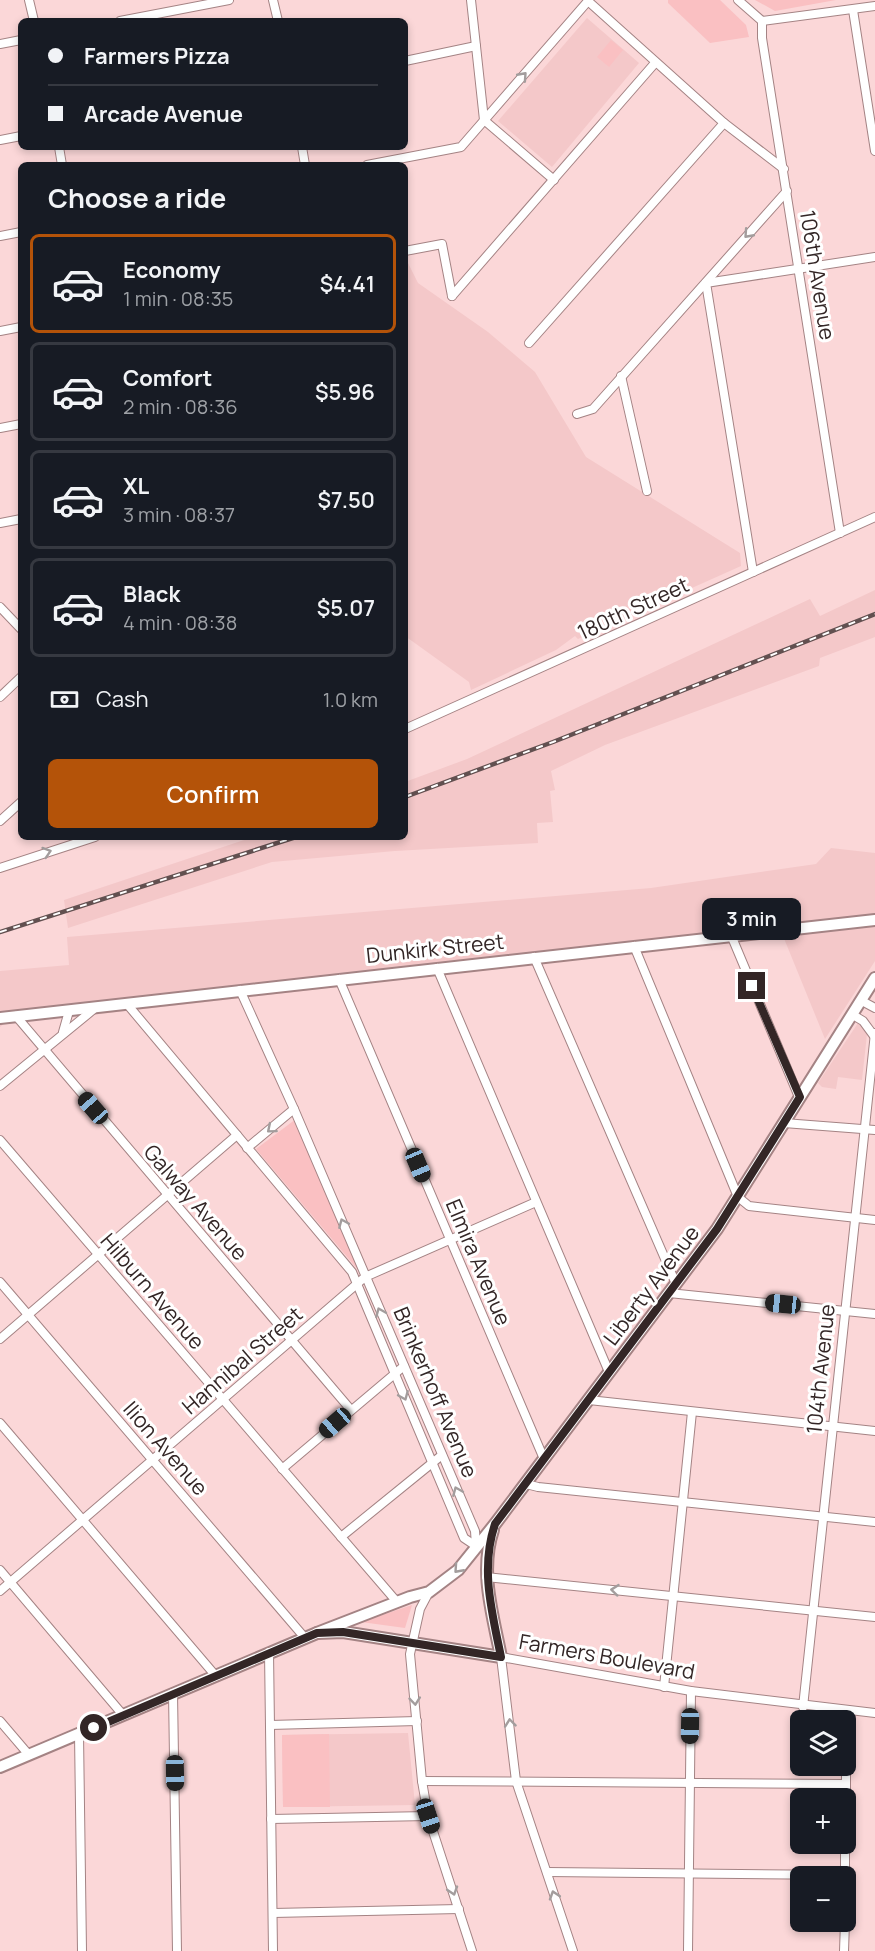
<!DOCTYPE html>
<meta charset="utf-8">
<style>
:root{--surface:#171b24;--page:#20242c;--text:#f1f3f6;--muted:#9ea1a6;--line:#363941;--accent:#b45309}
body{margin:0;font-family:Manrope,sans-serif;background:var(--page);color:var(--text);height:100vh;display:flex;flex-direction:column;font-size:22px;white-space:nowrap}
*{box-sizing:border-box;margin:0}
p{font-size:20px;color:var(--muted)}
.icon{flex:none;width:33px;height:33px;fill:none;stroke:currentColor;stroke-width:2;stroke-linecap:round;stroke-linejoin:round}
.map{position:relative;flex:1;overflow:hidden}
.drawer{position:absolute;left:18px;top:162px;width:390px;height:678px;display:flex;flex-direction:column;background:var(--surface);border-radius:9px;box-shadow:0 3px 9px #0003}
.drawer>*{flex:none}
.guide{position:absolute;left:18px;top:18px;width:390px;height:132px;border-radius:9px;box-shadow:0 3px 9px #0003;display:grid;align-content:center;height:132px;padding:0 30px;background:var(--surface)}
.tools{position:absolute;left:790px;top:1710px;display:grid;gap:12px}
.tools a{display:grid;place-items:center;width:66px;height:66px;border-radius:9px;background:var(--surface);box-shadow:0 3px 9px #0003;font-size:30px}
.end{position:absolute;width:27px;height:27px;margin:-14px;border:8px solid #332626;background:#fff;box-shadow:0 0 0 3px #fff}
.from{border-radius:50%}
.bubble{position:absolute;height:42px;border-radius:9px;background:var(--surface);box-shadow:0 3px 9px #0003;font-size:20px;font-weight:600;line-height:42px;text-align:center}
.car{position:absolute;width:18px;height:36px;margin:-18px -9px;border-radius:8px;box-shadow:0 0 4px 2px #0007;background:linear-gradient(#222 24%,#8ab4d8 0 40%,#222 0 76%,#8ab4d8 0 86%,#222 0)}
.guide b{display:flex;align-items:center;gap:21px;height:57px;font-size:22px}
.guide b+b{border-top:2px solid var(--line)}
.guide i{width:15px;height:15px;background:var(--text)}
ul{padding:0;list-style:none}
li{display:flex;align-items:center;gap:18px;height:99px;margin:0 12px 9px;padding:0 18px;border:3px solid var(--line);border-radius:9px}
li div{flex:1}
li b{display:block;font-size:22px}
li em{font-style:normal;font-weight:600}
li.active{border-color:var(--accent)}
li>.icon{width:54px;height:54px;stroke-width:1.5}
h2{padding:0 30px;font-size:27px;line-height:72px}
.pay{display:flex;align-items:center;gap:15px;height:66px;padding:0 30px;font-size:22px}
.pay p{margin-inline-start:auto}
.primary-button{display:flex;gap:12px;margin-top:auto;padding:12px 30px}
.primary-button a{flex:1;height:69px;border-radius:9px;background:var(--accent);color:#fff;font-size:24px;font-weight:600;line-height:69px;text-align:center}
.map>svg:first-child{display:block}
.built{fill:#f4c8c9}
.green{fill:#fac0c2}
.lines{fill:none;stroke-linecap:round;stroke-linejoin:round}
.street-casing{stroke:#a48384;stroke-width:10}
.secondary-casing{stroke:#a48384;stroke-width:14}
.street{stroke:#fff;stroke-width:8}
.secondary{stroke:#fff;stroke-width:10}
.rail-casing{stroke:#625050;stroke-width:4.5}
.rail{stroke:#fff;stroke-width:2;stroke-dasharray:7;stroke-linecap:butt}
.oneway{stroke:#a39d9d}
.route{stroke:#332626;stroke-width:8}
.labels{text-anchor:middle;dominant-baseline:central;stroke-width:6;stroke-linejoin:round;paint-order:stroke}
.street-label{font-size:21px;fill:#332626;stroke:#fff}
</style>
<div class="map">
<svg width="875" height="1951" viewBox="0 0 875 1951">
<rect width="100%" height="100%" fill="#fbd7d8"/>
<g class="built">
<polygon points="587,18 639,63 552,167 498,121"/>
<polygon points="405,257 418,283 488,332 535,372 586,457 740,553 741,566 578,639 575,636 556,650 471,690 469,682 405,636"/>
<polygon points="875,590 875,637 820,658 819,666 605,745 551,771 555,790 550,791 553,822 537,823 538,843 395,851 272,862 68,928 64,900 253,837 405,837 405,782 467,759 810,599 820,616"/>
<polygon points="831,848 875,853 875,961 825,1039 783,936 91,1015 7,1021 0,1027 0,971 69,965 67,937 651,888 816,864"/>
<polygon points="858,1023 867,1034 862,1080 838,1077 836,1089 822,1087 818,1083"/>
<polygon points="408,1733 415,1805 283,1807 282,1735"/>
</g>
<g class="green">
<polygon points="668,0 720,0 746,25 749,37 710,43 668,3"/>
<polygon points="755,0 836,0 775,11"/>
<polygon points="611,40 623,50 609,67 597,57"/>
<polygon points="296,1119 359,1271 256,1149"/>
<polygon points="412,1605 405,1628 361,1622"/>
<polygon points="329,1734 330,1807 283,1807 282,1735"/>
</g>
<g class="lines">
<g class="street-casing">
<g id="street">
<polyline points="29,0 34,21"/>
<polyline points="273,0 278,21"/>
<polyline points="471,0 484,120"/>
<polyline points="738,0 762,21 875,6"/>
<polyline points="588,1 724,123 784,169"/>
<polyline points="853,10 875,151"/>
<polyline points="120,21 229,0"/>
<polyline points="762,21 762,38 840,533"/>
<polyline points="0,44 21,40"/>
<polyline points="405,61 476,46"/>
<polyline points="484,120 554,180"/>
<polyline points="0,140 21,136"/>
<polyline points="59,147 62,165"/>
<polyline points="302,147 305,165"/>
<polyline points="367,165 461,147 588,1"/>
<polyline points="0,236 21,232"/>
<polyline points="405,251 442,244 452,296"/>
<polyline points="706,283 753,572"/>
<polyline points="706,283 875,257"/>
<polyline points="452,296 655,63"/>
<polyline points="0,331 21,327"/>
<polyline points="529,343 724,123"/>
<polyline points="621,376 647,491"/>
<polyline points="577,414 593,409 787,191"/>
<polyline points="0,428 21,424"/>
<polyline points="0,523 21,519"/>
<polyline points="0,607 21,629"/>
<polyline points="0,697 21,677"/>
<polyline points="405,729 875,517"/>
<polyline points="0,821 21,802"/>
<polyline points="0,868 95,837"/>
<polyline points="731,935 799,1097"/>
<polyline points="634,946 738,1197 749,1206 875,1220"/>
<polyline points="534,957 676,1284"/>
<polyline points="437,968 609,1372"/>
<polyline points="339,979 544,1459"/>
<polyline points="240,990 294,1109 475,1531 476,1546"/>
<polyline points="862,1001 875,1008"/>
<polyline points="127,1004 352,1272 464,1538 476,1546"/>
<polyline points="853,1015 863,1021 874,1036"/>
<polyline points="16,1016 351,1410"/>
<polyline points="63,1032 69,1011"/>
<polyline points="0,1086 94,1009"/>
<polyline points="784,1123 875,1130"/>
<polyline points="0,1140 397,1602"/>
<polyline points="247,1148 294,1109"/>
<polyline points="0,1282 305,1638"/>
<polyline points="669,1293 875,1314"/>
<polyline points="0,1339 237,1135"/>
<polyline points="589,1400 875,1431"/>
<polyline points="0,1423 215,1675"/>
<polyline points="282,1469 404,1366"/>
<polyline points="526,1484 538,1487 875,1522"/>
<polyline points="341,1537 442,1455"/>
<polyline points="0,1570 123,1715"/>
<polyline points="486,1577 875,1617"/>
<polyline points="0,1591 365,1277 536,1202"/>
<polyline points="429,1592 420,1609 410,1654 422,1781 428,1816 472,1951"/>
<polyline points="269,1652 273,1951"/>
<polyline points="664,1687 692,1412"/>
<polyline points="173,1693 177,1951"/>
<polyline points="803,1707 875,1033"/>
<polyline points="846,1720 846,1711"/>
<polyline points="0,1721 29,1755"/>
<polyline points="270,1725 417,1721"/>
<polyline points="79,1734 82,1951"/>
<polyline points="422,1781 846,1784"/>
<polyline points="846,1798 846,1766"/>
<polyline points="271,1819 428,1816"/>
<polyline points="547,1872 845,1875"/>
<polyline points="845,1876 845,1844"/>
<polyline points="273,1913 459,1909"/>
<polyline points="573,1951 516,1781 501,1657 691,1691 875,1713"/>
<polyline points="688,1951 691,1691"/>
<polyline points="844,1951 845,1922"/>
</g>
</g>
<g class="secondary-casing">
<g id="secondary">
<polyline points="0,1018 875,920"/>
<polyline points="317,1633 410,1597 429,1592 458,1570 495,1524 717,1229 875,978"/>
<path d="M0 1767 317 1633 343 1632 501 1657C493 1615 479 1572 493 1530"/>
</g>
</g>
<use href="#street" class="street"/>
<use href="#secondary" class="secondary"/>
<g class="rail-casing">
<g id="rail">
<polyline points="405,797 553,742 875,614"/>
<polyline points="0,932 296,837"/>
</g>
</g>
<use href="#rail" class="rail"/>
</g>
<defs><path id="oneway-chevron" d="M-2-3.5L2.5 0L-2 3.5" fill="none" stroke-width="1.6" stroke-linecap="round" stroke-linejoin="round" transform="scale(1.5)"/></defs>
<g class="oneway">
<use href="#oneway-chevron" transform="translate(523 76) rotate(-48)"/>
<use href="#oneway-chevron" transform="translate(748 234) rotate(132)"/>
<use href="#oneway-chevron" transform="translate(47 852) rotate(-18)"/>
<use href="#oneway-chevron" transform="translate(271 1129) rotate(140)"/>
<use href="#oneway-chevron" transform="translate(343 1223) rotate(-113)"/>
<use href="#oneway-chevron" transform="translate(380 1312) rotate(-113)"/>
<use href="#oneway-chevron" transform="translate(404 1396) rotate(67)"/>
<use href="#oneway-chevron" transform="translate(457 1491) rotate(-113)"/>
<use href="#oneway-chevron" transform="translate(458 1569) rotate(132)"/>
<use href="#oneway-chevron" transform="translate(615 1590) rotate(-174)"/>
<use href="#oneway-chevron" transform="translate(415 1701) rotate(84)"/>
<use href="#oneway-chevron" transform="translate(510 1723) rotate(-96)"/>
<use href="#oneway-chevron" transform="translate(453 1891) rotate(72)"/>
<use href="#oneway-chevron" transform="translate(554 1895) rotate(-108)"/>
</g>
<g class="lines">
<path class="route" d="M94 1728 317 1633 343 1632 501 1657C492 1612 480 1569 495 1524L717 1229 800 1097 752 986"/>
</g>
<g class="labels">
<g class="street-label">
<text transform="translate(818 275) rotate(81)">106th Avenue</text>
<text transform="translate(633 608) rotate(-25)">180th Street</text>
<text transform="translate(435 948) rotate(-6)">Dunkirk Street</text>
<text transform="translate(196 1202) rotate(49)">Galway Avenue</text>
<text transform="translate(479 1262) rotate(67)">Elmira Avenue</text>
<text transform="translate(651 1285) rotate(-53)">Liberty Avenue</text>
<text transform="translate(153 1291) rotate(49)">Hilburn Avenue</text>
<text transform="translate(242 1360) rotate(-41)">Hannibal Street</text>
<text transform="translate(820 1369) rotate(-84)">104th Avenue</text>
<text transform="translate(436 1392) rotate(67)">Brinkerhoff Avenue</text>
<text transform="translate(166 1448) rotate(49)">Ilion Avenue</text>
<text transform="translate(607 1656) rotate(10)">Farmers Boulevard</text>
</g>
</g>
</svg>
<div class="tools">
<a><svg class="icon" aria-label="layers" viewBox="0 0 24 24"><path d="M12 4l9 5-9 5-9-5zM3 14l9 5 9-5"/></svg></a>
<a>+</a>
<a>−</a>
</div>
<i class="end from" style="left:94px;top:1728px"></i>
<i class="end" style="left:752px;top:986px"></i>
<div class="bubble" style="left:702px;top:898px;width:99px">3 min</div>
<i class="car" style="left:93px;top:1108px;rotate:319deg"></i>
<i class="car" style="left:418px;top:1165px;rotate:157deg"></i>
<i class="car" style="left:783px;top:1304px;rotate:276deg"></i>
<i class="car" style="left:335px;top:1423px;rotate:229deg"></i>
<i class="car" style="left:690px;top:1726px;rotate:181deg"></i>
<i class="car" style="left:175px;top:1773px;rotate:179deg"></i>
<i class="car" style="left:428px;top:1816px;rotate:162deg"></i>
<div class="guide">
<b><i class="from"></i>Farmers Pizza</b>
<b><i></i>Arcade Avenue</b>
</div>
<section class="drawer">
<h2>Choose a ride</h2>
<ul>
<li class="active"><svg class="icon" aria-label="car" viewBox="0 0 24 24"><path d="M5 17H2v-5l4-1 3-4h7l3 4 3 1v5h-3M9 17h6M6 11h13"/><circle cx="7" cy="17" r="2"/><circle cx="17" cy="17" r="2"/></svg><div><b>Economy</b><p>1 min · 08:35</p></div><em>$4.41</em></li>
<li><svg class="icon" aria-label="car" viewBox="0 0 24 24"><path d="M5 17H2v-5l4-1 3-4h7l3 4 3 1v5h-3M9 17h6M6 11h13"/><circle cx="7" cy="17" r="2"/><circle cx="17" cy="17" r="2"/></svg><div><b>Comfort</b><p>2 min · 08:36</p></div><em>$5.96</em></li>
<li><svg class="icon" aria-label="car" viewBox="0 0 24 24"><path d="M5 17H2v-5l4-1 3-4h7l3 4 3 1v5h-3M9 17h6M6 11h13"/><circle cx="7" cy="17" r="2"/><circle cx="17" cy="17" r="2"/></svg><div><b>XL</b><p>3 min · 08:37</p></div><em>$7.50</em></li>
<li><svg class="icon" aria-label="car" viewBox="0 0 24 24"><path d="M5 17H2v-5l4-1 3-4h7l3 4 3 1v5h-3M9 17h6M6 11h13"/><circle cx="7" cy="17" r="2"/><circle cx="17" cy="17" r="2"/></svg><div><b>Black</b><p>4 min · 08:38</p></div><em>$5.07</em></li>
</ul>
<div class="pay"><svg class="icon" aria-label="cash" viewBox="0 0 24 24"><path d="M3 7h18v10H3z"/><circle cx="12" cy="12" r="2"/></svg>Cash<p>1.0 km</p></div>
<div class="primary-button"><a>Confirm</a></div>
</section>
</div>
